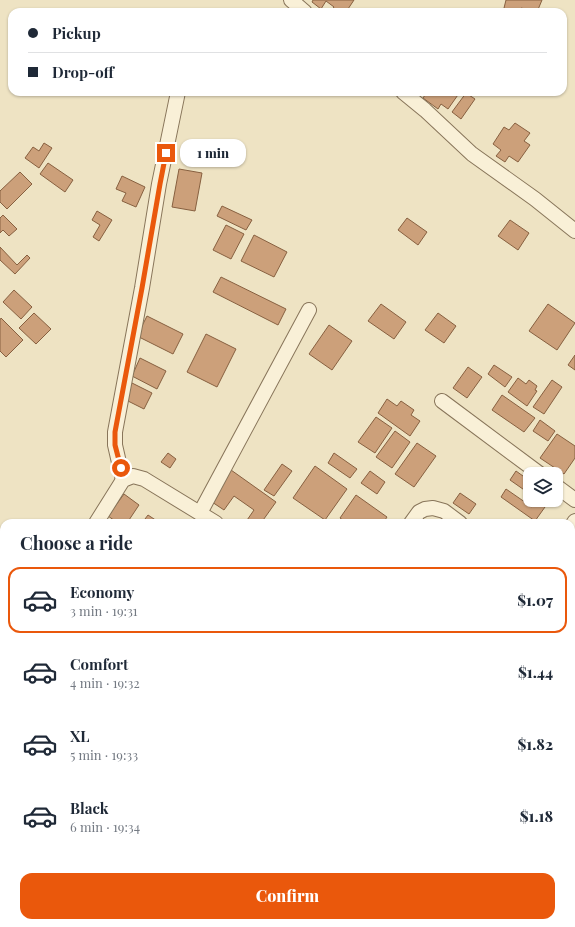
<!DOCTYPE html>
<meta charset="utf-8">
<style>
:root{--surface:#fff;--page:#f6f6f7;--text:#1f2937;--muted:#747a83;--line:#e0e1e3;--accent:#ea580c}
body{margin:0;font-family:"Playfair Display",serif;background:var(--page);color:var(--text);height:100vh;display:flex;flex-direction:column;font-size:15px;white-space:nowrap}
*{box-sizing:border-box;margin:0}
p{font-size:13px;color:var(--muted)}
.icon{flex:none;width:22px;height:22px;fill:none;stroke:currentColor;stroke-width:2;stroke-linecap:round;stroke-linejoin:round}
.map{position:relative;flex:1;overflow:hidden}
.drawer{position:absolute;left:0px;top:519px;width:575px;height:408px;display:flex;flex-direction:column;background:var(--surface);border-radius:12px 12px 0 0;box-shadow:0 1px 3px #0004}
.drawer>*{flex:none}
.guide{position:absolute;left:8px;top:8px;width:559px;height:88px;border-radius:12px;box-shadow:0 1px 3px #0004;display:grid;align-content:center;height:88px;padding:0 20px;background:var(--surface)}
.tools{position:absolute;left:523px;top:467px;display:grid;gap:8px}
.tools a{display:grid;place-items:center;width:40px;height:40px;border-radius:8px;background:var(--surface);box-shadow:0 1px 3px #0004;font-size:20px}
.end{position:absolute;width:18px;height:18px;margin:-9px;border:5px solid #ea580c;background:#fff;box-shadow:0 0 0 2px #fff}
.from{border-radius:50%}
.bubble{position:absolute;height:28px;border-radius:12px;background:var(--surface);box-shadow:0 1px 3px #0004;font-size:13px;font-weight:800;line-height:28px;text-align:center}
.guide b{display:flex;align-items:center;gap:14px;height:38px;font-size:15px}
.guide b+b{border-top:1px solid var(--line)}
.guide i{width:10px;height:10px;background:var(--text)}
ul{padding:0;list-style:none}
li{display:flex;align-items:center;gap:12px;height:66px;margin:0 8px 6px;padding:0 12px;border:2px solid transparent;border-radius:12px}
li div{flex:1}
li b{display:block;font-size:15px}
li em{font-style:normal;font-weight:800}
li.current{border-color:var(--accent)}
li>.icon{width:36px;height:36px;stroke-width:1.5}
h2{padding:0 20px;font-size:18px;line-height:48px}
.cta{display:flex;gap:8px;margin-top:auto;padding:8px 20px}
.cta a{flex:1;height:46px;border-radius:12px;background:var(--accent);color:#fff;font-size:16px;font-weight:800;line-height:46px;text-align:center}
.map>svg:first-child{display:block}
.building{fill:#cca07a;stroke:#876040}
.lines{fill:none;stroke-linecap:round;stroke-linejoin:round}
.minor-casing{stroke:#88755a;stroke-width:16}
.minor{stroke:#f9f0d7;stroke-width:14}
.route{stroke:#ea580c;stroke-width:5}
</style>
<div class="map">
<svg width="575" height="927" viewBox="0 0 575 927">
<rect width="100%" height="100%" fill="#eee3c3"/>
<g class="building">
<polygon points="313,0 354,0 346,12 333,12 331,11 334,7 326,1 321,9 312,2"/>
<polygon points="506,0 542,0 537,12 521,8 520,12 511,12 504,8"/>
<polygon points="427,92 460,92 448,109 441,104 438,109 423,98"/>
<polygon points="466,93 475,99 461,119 452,112"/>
<polygon points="515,123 530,133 524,141 530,145 518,162 509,156 505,162 496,156 501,150 493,144 504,127 509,130"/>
<polygon points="44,143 52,148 39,168 25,158 33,147 39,151"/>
<polygon points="48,163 73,180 65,192 40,174"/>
<polygon points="179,169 202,173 195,211 172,207"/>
<polygon points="20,172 32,184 7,209 0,202 0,191"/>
<polygon points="122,176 145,187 136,207 122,201 126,193 116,189"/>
<polygon points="222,206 252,220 246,230 217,216"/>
<polygon points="97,211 112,220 99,241 93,237 100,225 92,220"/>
<polygon points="3,215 17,229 9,236 3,230 0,233 0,218"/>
<polygon points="407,218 427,232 418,245 398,230"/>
<polygon points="510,220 529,233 518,250 498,236"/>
<polygon points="226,225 244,234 231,259 213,250"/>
<polygon points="254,235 287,252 274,277 241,261"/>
<polygon points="0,247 17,265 27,255 30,258 15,274 0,260"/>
<polygon points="221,277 286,309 278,325 213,292"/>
<polygon points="14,290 32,307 21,319 3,302"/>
<polygon points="381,304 406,322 394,339 368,321"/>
<polygon points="548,304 575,323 557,350 529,331"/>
<polygon points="34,313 51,329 36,344 19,328"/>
<polygon points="438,313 456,326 444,343 425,330"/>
<polygon points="147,316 183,334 173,354 137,336"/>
<polygon points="1,318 23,340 6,357 0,351 0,320"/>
<polygon points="329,325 352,341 332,370 309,354"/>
<polygon points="206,334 236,349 217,387 187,372"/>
<polygon points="575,355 575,370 568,365"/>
<polygon points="140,358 166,371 157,389 132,376"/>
<polygon points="494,365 512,377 505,387 488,374"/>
<polygon points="468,367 482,377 467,398 453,388"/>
<polygon points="518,378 526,384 529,380 537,386 535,390 537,391 527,406 508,392"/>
<polygon points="552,380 562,387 544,414 533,407"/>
<polygon points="132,383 152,393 144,409 124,399"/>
<polygon points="502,395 535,418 524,432 492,410"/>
<polygon points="387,399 397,406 401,401 414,410 411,415 420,421 410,436 378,413"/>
<polygon points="376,417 392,428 375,453 358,442"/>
<polygon points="540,420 555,431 548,441 533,431"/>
<polygon points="395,431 410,442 392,468 376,457"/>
<polygon points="557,434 575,446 575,458 564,474 540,458"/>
<polygon points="417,443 436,456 414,487 395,474"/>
<polygon points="168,453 176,459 170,468 161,462"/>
<polygon points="334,453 357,469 350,478 328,463"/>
<polygon points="282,464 292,471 274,496 264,490"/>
<polygon points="315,466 347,489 325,520 293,498"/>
<polygon points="231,470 276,502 261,523 245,523 254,510 234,496 224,510 209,500"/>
<polygon points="370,471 385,482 377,494 361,483"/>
<polygon points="516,471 530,481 530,494 510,480"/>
<polygon points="506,489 532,507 536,500 550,500 535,521 501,497"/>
<polygon points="460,493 476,504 469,514 453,503"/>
<polygon points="124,494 139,505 127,523 118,523 108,516"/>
<polygon points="356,495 387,517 383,523 347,523 340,518"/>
<polygon points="148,515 160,523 142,523"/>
<polygon points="571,535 575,538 575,550 571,547"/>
<polygon points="571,555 575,557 575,591 571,588"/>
<polygon points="571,641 575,644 575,677 571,674"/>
<polygon points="575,754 575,768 571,766 571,760"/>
<polygon points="571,776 575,779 575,794 571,791"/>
<polygon points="575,805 575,845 572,850 571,849 571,810"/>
<polygon points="4,850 4,864 0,861 0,856"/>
<polygon points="571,889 575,892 575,915 574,917 575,917 575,927 568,927 562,923 571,923"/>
<polygon points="157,923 171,923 169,927 162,927"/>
<polygon points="198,923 228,923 225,927 203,927"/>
<polygon points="345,923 368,923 365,927 342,927"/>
<polygon points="501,923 523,923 520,927 498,927"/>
<polygon points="549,923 555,923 561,927 547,927"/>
</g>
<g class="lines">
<g class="minor-casing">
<g id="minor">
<polyline points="291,0 305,12"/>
<polyline points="403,92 425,110 472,154 535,199 575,231"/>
<polyline points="442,401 540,474"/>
<polyline points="123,480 115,445 115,432 142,288 159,184 178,92"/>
<polyline points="556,486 575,500"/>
<polyline points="200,513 309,310"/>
<polyline points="96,523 123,480 133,476 144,479 216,523"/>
<polyline points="411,523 419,512 425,509 433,508 444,511 460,523"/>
<polyline points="571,527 575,521"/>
<polyline points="571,616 575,620"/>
<polyline points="0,624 4,621"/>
<polyline points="571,693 575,696"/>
<polyline points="279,923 286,927"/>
<polyline points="313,927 316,923"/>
</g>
</g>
<use href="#minor" class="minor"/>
</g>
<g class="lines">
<polyline class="route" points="121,468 115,445 115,432 142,288 160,184 166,153"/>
</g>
</svg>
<div class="tools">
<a><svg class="icon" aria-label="layers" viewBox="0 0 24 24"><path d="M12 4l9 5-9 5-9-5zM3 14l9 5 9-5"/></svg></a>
</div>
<i class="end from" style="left:121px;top:468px"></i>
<i class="end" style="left:166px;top:153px"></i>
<div class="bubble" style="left:180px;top:139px;width:66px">1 min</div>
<div class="guide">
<b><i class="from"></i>Pickup</b>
<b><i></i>Drop-off</b>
</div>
<section class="drawer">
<h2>Choose a ride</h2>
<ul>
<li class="current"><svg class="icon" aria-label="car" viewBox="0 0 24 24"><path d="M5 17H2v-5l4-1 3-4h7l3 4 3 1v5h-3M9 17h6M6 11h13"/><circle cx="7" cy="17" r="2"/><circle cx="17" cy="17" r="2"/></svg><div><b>Economy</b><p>3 min · 19:31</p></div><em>$1.07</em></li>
<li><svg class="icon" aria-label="car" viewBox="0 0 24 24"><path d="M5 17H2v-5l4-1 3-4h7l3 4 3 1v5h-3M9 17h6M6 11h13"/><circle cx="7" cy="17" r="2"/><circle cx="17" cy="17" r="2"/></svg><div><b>Comfort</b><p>4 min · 19:32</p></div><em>$1.44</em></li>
<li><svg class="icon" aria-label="car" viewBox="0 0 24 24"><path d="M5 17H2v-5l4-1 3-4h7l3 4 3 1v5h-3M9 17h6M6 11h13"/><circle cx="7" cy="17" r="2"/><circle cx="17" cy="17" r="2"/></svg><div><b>XL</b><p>5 min · 19:33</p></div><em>$1.82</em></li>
<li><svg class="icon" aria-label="car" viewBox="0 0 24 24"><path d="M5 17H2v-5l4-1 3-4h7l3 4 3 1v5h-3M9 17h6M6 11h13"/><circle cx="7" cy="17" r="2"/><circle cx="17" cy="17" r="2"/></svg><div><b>Black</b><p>6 min · 19:34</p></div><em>$1.18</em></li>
</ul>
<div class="cta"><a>Confirm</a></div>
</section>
</div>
